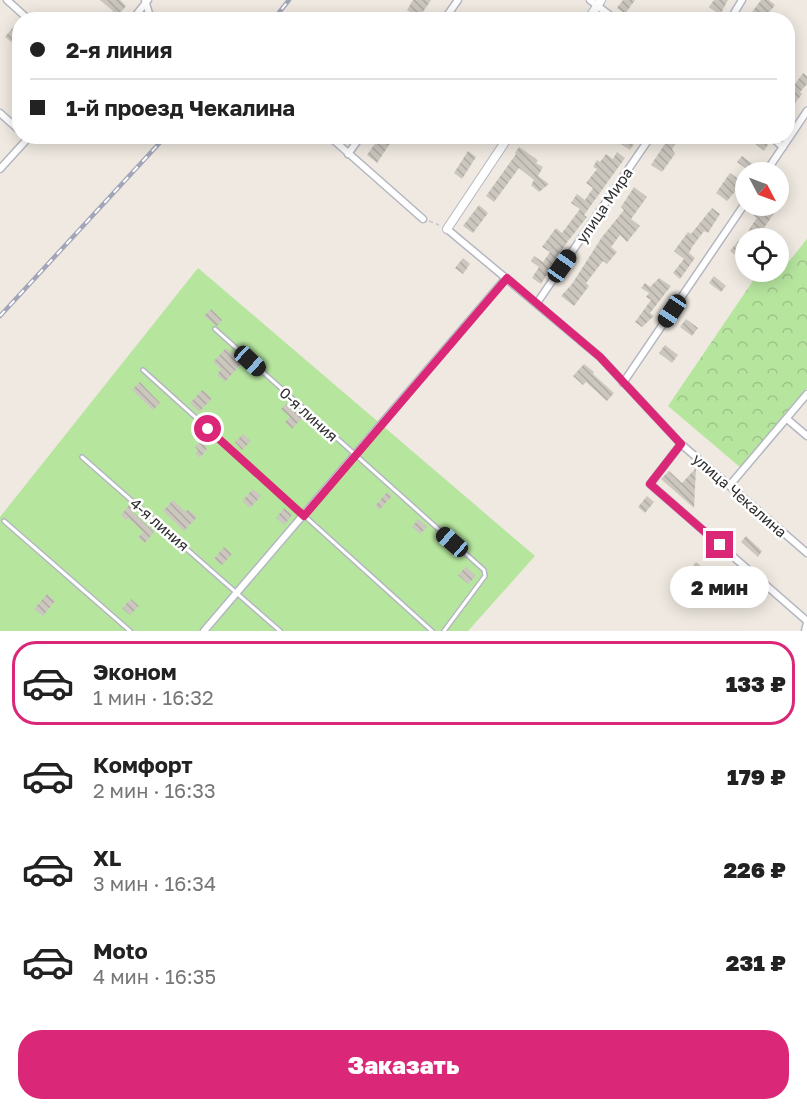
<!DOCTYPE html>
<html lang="ru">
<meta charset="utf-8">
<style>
:root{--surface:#fff;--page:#f6f6f6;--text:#222;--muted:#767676;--line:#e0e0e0;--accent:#db2777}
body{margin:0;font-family:"Golos Text",sans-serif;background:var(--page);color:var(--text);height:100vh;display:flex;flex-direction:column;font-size:22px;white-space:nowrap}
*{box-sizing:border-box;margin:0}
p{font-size:20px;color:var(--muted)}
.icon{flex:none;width:33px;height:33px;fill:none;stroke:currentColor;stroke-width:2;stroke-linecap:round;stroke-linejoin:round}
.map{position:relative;height:631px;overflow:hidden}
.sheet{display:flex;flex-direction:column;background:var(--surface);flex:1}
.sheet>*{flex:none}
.banner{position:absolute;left:12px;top:12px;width:783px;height:132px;border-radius:24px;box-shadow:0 3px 15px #0003;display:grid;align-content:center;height:132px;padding:0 18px;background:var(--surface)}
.needle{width:39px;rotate:131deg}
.fabs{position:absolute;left:735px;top:162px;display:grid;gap:12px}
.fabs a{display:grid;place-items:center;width:54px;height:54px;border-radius:50%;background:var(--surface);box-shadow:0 3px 15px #0003;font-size:30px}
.end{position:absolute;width:27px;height:27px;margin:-14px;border:8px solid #db2777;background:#fff;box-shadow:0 0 0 3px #fff}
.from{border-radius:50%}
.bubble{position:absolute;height:42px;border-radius:21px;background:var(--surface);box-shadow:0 3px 15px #0003;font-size:20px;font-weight:800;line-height:42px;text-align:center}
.car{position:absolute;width:18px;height:36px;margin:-18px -9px;border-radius:8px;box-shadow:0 0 4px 2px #0007;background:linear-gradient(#222 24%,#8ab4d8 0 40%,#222 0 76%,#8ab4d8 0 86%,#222 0)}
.banner b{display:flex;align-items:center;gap:21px;height:57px;font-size:22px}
.banner b+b{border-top:2px solid var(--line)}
.banner i{width:15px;height:15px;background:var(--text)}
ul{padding:10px 0 0;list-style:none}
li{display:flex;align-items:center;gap:18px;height:84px;margin:0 12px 9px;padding:0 6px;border:3px solid transparent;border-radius:24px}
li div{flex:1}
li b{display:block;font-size:22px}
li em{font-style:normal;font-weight:800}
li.on{border-color:var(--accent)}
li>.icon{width:54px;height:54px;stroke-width:1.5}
.button{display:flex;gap:12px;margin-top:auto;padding:12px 18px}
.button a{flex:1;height:69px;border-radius:24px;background:var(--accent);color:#fff;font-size:24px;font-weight:800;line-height:69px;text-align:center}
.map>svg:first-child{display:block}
.forest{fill:url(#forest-crowns)}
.garden{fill:#b6e59e}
.building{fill:url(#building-back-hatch)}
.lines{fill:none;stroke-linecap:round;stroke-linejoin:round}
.service-casing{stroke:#b4b7c1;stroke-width:6}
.minor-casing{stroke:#b4b7c1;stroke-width:9}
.tertiary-casing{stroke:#b4b7c1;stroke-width:10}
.path{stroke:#c9c9c9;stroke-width:1.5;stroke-dasharray:4.5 3;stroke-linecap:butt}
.service{stroke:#fff;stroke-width:3}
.minor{stroke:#fff;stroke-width:6}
.tertiary{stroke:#fff;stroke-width:8}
.rail-casing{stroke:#a3a6b8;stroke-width:4.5}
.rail{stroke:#fff;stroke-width:2;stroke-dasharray:7;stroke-linecap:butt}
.route{stroke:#db2777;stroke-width:8}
.labels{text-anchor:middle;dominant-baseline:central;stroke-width:5;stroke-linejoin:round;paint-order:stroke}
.street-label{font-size:15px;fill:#2e2e2e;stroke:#fff}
</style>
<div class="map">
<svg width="807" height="631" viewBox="0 0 807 631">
<defs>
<pattern id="forest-crowns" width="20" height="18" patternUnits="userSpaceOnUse" patternTransform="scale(1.5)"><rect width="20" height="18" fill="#b6e59e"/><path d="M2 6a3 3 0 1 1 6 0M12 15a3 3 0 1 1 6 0" fill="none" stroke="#9dc588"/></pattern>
<pattern id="building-back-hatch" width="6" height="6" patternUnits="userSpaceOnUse" patternTransform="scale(1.5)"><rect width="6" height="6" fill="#cbc7bf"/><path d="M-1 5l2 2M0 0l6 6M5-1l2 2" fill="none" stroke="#afaba4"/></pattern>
</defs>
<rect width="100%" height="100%" fill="#efe9e1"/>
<polygon class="forest" points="807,239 807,388 741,468 668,406 759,272 778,272 779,267 782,270"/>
<polygon class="garden" points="198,268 535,556 468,631 0,631 0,517"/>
<g class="building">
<polygon points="100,0 120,0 126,6 116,18 110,14 113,11"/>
<polygon points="413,0 431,0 419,18 407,10"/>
<polygon points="623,0 635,0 625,14 617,8"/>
<polygon points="714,0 728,0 720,15 709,7"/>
<polygon points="761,0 769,0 775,5 763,20 753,20 749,16"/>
<polygon points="14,26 20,30 20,37 14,44 5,37"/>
<polygon points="803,73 807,76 807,84 800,92 802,94 788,112 788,94"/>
<polygon points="380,136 395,136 377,163 367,155"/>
<polygon points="626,136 636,141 630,150 621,144"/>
<polygon points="670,136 681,136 672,149 675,154 662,172 651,165"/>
<polygon points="755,136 760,136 769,143 764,151 752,141"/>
<polygon points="519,147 535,158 538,161 536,163 543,167 538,176 549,184 539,192 531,185 534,180 519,168 494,202 486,196 516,154 515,153"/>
<polygon points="468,151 476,157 462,179 454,173"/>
<polygon points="617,152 625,158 584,215 587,217 565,245 541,284 532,278 539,267 531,261 534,256 543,262 550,252 542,247 556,228 562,233 580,209 571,203 577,194 585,200 593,188 586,183 597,169 593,167 597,160 600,162 606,154 613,159"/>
<polygon points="742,156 754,165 749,171 737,162"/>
<polygon points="730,173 743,182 727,201 716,193"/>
<polygon points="634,187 647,197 631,219 640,226 627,242 620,235 611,247 617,252 607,264 603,261 586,283 589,286 574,306 561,296 572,284 602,237 624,210 621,207"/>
<polygon points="479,205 488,213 473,233 463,226"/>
<polygon points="760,206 773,206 777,209 757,238 748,231 757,218 753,215"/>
<polygon points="712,208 720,214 708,233 704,231 692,247 689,253 695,258 680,279 673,273 684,259 674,251 688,232 691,234"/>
<polygon points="739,240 746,245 746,263 730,251"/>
<polygon points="463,258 470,264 463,274 455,268"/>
<polygon points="714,276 726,286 721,292 709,283"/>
<polygon points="659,278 671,286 650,313 654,316 642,327 635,322 651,300 646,297 649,293 641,288 645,283 650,287"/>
<polygon points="211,309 222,320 217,326 204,316"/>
<polygon points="686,319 698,328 692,336 680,327"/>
<polygon points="665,345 678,355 672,363 659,353"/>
<polygon points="226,348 242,363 225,382 217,375 221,369 213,362"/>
<polygon points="584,364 594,372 593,374 614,393 607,401 586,382 583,385 573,376"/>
<polygon points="140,382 160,403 153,410 132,390"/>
<polygon points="202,390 212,398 199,412 190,403"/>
<polygon points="287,403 303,417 292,429 285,422 290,417 281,409"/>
<polygon points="243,434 251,441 242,450 235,442"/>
<polygon points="201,440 207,445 205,447 207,449 200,458 195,453 198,450 195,447"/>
<polygon points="696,468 694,508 661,479 669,471 682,483"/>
<polygon points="253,489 261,496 250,508 242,501"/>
<polygon points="387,492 392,496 379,510 375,506"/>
<polygon points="647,496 654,502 645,513 638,507"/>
<polygon points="173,500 186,512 188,509 197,517 184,531 163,511"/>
<polygon points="130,504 135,509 133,512 154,532 145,543 138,538 143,532 128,518 126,520 121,515"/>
<polygon points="284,508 292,515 284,525 276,518"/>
<polygon points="418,519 427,527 420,534 412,527"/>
<polygon points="746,536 762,551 758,557 741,542"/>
<polygon points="224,547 232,554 222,565 214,559"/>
<polygon points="696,562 714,578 698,596 691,590 702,578 691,568"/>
<polygon points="466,567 476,576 468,584 458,575"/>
<polygon points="743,583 757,596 750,604 735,591"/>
<polygon points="47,594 55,601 43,616 34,609"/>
<polygon points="131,599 139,606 130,615 122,608"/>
</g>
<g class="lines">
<g class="service-casing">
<g id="service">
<polyline points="215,329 484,570 485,576 444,631"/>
<polyline points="143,370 432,631"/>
<polyline points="82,457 280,631"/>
<polyline points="4,521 130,631"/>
</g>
</g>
<g class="minor-casing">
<g id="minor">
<polyline points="7,0 29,20"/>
<polyline points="145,0 151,20"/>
<polyline points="590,0 616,20"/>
<polyline points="132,20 148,0"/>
<polyline points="444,20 458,0"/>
<polyline points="730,20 742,0"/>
<polyline points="0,113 20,131"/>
<polyline points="329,136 423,219"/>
<polyline points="770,136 783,147"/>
<polyline points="348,154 361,136"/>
<polyline points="0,169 30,136"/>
<polyline points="766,172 807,111"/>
<polyline points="447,229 600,357 681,444 807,553"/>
<polyline points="537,303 651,136"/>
<polyline points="623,383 746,202"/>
<polyline points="787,419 807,436"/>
<polyline points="681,444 650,484 807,621"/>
<polyline points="730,485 807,394"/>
<polyline points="204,631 506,278"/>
<polyline points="805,631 807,623"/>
</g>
</g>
<g class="tertiary-casing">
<g id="tertiary">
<polyline points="588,20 601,0"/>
<polyline points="447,229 509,136"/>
</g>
</g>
<polyline class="path" points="429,221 439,225"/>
<use href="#service" class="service"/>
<use href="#minor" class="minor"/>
<use href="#tertiary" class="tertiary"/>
<g class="rail-casing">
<g id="rail">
<polyline points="273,20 289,0"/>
<polyline points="0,316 166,136"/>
</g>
</g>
<use href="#rail" class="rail"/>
</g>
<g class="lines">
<polyline class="route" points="208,429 304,516 507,278 600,357 681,444 650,484 720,545"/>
</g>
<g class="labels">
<g class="street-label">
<text transform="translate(604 205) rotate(-56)">улица Мира</text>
<text transform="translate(309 414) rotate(42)">0-я линия</text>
<text transform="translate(740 495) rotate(41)">улица Чекалина</text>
<text transform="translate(160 524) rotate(41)">4-я линия</text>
</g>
</g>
</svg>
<div class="fabs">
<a><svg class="needle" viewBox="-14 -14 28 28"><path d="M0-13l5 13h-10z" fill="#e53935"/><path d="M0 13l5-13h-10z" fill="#767676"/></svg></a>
<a><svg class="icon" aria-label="locate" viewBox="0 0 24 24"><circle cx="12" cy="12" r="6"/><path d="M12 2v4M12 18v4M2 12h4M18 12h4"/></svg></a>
</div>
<i class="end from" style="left:208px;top:429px"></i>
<i class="end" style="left:720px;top:545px"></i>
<div class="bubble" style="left:670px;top:566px;width:99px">2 мин</div>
<i class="car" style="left:562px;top:266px;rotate:35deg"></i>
<i class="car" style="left:672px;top:311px;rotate:214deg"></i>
<i class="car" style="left:250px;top:361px;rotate:132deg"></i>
<i class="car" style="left:452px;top:542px;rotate:311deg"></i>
<div class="banner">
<b><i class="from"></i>2-я линия</b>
<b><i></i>1-й проезд Чекалина</b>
</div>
</div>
<section class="sheet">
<ul>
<li class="on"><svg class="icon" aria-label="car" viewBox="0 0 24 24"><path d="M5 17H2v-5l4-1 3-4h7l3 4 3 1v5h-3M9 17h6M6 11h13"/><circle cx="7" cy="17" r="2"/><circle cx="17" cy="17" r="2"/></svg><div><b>Эконом</b><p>1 мин · 16:32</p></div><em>133 ₽</em></li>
<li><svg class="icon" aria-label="car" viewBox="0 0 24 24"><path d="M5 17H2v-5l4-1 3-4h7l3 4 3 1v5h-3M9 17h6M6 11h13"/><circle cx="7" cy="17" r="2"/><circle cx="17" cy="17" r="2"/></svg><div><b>Комфорт</b><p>2 мин · 16:33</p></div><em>179 ₽</em></li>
<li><svg class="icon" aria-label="car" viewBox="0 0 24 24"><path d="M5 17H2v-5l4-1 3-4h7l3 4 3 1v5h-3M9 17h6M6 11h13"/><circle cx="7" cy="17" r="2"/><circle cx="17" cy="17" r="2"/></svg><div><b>XL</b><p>3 мин · 16:34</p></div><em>226 ₽</em></li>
<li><svg class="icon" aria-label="car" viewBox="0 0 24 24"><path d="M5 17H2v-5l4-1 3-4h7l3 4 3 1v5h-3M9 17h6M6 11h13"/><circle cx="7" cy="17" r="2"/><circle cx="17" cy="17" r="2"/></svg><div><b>Moto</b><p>4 мин · 16:35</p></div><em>231 ₽</em></li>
</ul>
<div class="button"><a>Заказать</a></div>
</section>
